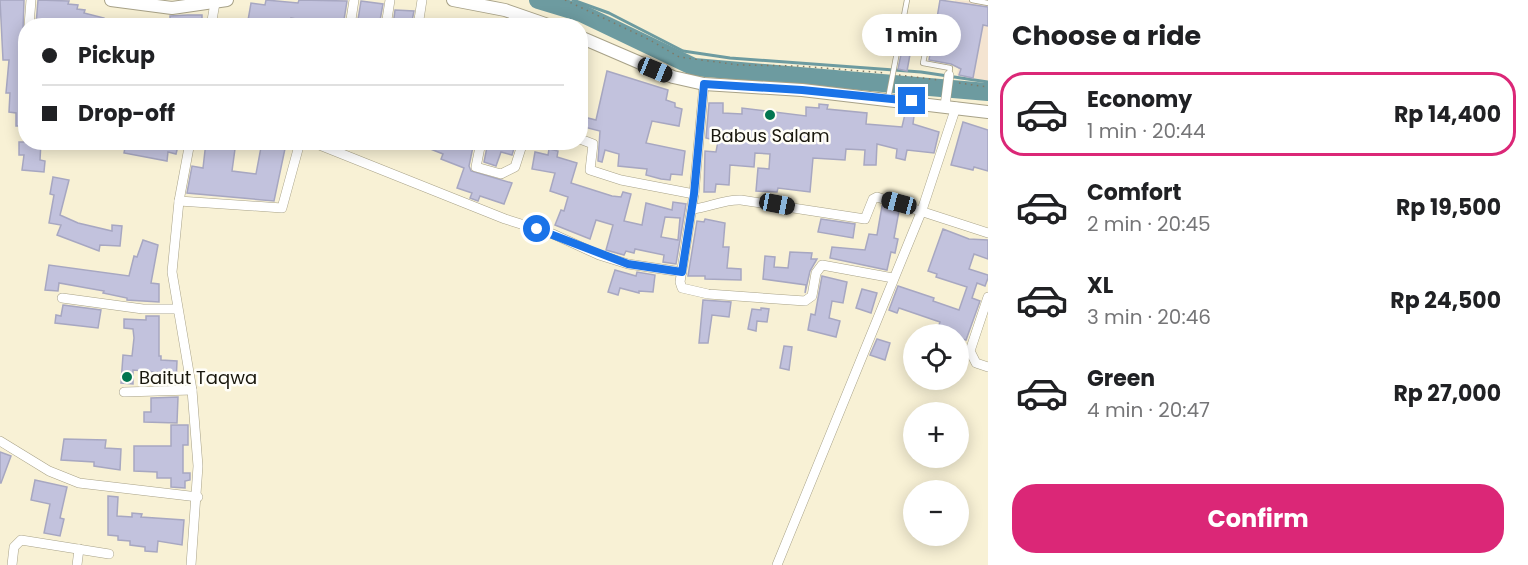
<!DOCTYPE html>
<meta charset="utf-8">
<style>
:root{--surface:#fff;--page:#f2f2f2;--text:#202124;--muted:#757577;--line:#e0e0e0;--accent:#db2777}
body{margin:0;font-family:Poppins,sans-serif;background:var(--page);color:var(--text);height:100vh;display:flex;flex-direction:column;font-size:22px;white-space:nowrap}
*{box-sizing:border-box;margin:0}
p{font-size:20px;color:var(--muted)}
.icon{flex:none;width:33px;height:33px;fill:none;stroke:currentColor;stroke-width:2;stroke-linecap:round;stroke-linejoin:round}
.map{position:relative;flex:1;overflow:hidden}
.panel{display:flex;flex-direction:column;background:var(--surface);width:540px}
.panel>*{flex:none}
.hud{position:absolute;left:18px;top:18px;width:570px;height:132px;border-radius:24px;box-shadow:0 3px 15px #0003;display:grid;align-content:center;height:132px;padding:0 24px;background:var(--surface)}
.fabs{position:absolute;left:903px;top:324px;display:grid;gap:12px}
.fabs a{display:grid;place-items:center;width:66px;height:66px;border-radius:50%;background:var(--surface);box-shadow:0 3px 15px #0003;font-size:30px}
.end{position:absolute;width:27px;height:27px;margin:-14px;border:8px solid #1a73e8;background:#fff;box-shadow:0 0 0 3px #fff}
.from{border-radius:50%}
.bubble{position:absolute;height:42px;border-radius:21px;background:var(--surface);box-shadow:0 3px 15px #0003;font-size:20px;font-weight:700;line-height:42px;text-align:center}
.car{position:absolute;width:18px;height:36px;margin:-18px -9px;border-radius:8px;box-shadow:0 0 4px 2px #0007;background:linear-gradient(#222 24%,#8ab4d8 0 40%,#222 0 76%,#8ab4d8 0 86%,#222 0)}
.hud b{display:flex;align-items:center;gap:21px;height:57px;font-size:22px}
.hud b+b{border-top:2px solid var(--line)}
.hud i{width:15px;height:15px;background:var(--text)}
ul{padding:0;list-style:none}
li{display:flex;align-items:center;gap:18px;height:84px;margin:0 12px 9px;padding:0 12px;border:3px solid transparent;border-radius:24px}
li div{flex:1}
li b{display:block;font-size:22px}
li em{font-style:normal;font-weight:700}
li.active{border-color:var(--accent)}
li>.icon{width:54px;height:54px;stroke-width:1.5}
h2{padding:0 24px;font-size:27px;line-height:72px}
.primary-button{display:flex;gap:12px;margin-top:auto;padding:12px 24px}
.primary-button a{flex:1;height:69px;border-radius:24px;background:var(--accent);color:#fff;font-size:24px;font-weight:700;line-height:69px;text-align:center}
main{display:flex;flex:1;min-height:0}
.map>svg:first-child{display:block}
.education{fill:#f4e4d1}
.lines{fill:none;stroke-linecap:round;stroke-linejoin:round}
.stream{stroke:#6d9ba0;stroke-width:3}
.river{stroke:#6d9ba0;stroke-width:18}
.building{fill:#c2c2dd;stroke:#a7a7c1;stroke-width:1.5;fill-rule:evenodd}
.service-casing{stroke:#a8a288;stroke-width:6}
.minor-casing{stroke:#a8a288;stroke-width:10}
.tertiary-casing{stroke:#a8a288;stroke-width:14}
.path{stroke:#7e7a68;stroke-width:1.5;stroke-dasharray:1.5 4.5;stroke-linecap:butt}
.service{stroke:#fff;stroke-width:4.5}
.minor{stroke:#fff;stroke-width:9}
.tertiary{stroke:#fff;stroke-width:12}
.route{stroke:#1a73e8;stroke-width:8}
.poi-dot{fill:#017550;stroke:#fffef8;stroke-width:2}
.labels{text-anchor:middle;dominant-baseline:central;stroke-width:5;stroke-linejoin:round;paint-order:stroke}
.poi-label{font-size:18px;fill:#19170d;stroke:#fffef8}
</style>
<main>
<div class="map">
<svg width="988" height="565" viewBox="0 0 988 565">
<rect width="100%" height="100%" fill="#f8f1d5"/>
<polygon class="education" points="955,0 988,3 988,81 957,75 964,32 953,29"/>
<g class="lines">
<polyline class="stream" points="573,0 609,13 683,51 730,58 921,72 988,82"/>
<polyline class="river" points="538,0 581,13 694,67 988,92"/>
</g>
<g class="building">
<polygon points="0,0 24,0 22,61 26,61 25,126 16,126 16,113 9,112 10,93 6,93 9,60 3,60"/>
<polygon points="38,0 69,1 68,4 78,5 77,9 85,10 84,13 104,18 103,26 67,26 46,22 46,25 36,25"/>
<polygon points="266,0 298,3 299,0 347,1 343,26 314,26 315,23 291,18 289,26 259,22 258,26 247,26 251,3 265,5"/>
<polygon points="940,0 988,7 988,26 983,25 973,78 959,75 961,69 951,64 929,60 932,42 927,40 913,38 907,71 898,69 907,25 935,30"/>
<polygon points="361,1 383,4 379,26 357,26"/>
<polygon points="395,10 414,11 411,26 393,26"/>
<polygon points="188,15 202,15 202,26 170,26 170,16"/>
<polygon points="607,71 668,90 666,100 675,103 675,107 682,109 679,126 652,121 646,143 685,151 682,175 671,174 670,180 661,179 646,175 647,169 618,166 619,154 605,150 602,162 598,161 600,131 580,126 580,116 596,120"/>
<polygon points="709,103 723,103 723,113 742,114 742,108 806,116 806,107 819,108 819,104 828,105 827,109 867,113 866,124 902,127 905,114 914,116 913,124 939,132 934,153 907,150 905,160 896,158 897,149 877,144 876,165 864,165 865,150 846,149 845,160 813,158 810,192 778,188 777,192 756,191 758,168 769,169 770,154 755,153 754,167 730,165 729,185 716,184 715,192 704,192 705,151 716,152 718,141 706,138"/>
<polygon points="963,122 988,130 988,171 974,167 973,170 951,165"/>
<polygon points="19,142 41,142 40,160 45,161 44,172 22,170 24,155 19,155"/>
<polygon points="126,142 164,142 178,146 176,154 168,152 167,161 124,153"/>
<polygon points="206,142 228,142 227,148 235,149 232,171 256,174 262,142 286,144 274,201 187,193 192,166 203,168"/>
<polygon points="413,142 474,142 469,166 471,171 512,183 504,204 480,196 478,201 470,198 472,193 457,188 464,168 441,159 443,154"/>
<polygon points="488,142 516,142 512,155 501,152 496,166 484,162"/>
<path d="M549 149 558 151 557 157 577 163 571 183 612 196 621 197 623 192 631 194 624 221 642 225 646 203 672 210 673 202 686 204 676 264 663 262 664 255 635 249 634 253 626 251 624 255 606 250 613 225 596 220 590 239 555 225 561 210 564 211 568 197 550 191 555 173 532 169 535 152 548 155ZM665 217 680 218 678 240 661 237Z"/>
<polygon points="53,177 69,180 60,215 78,223 112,231 112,225 122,226 120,246 100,245 99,251 57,235 61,225 49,223 54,195 50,194"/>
<polygon points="882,206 899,211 894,238 898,239 895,253 891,252 887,270 830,258 832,247 865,250 869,234 877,235"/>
<polygon points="705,219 725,223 723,247 729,247 727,268 741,269 741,280 705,279 705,276 688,276 697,221 704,222"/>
<polygon points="821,219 855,224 853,238 818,232"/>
<polygon points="943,229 969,239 988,240 988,259 974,254 969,269 988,275 988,278 985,286 977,283 972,298 980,301 966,340 958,338 958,334 936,334 940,322 899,308 897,313 889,310 898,286 934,298 933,301 959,310 967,287 936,277 937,274 928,271"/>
<polygon points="143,240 158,245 151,283 159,284 159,302 127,300 127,298 103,293 104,291 59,283 58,291 45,290 49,265 129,276 134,256 137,257"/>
<polygon points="790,252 812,253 811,259 817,259 810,271 805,293 806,285 763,279 765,256 775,257 774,267 788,268"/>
<polygon points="615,270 636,276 637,272 655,275 653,292 639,291 639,293 620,288 618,295 608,292"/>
<polygon points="822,276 847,282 843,303 832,301 829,318 840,321 836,337 808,330 811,314 815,315"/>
<polygon points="862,289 877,293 871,313 856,308"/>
<polygon points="703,300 731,302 729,317 712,315 708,343 699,343"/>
<polygon points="63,305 101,310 98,328 55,323 56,315 61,316"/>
<polygon points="761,308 769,309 767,322 757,321 756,331 748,329 752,309 761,310"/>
<polygon points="146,316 159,316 159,356 161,356 161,360 177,361 176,384 166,384 167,373 133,370 133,384 121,383 123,355 132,356 134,338 133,329 124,328 124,319 146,320"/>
<polygon points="877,339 890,343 885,360 870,355"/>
<polygon points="784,346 792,347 789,370 780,368"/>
<polygon points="178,397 177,423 144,422 144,412 151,412 151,398"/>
<polygon points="171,425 188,425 188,445 183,445 183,473 190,473 190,480 185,481 185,488 171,487 171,478 157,478 157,472 134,471 134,446 171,446"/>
<polygon points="64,439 106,440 105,448 121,449 120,470 94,466 94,462 61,460"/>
<polygon points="0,452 11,456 1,483 0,483"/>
<polygon points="35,480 67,487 60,518 64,519 60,536 44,533 50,504 31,500"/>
<polygon points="108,496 118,497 117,516 132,517 132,513 142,514 141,517 184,520 182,545 158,541 157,552 145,551 145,547 130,545 130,541 118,540 118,536 108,535"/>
</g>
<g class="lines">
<g class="service-casing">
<g id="service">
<polyline points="972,0 988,3"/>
<polyline points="927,44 923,63 950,68 949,75"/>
<polyline points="888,99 907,0"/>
</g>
</g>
<g class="minor-casing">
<g id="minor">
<polyline points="29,26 31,0"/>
<polyline points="211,26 215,3"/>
<polyline points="350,26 354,0"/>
<polyline points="386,26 390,0"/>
<polyline points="418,26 422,0"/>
<polyline points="704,84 694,194 680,282 682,288 708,294 805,301 812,296 816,273 822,265 893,278"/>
<polyline points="945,106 949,75"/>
<polyline points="580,139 593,144 590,170 621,180 694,194"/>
<polyline points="190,142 179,201 172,272 192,390 198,466 191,565"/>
<polyline points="312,142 505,219 553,234 599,255 628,264 682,272"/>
<polyline points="481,142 476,167 501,174 515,167 523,142"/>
<polyline points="179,201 282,208 300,142"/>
<path d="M692 209C709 208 723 199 741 200L865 219 873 199 877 197 988 233"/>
<polyline points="988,297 970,351 976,363 988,367"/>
<polyline points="62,298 143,309 177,309"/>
<polyline points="124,392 192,390"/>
<polyline points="0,441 49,471 79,483 198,497"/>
<polyline points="12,565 14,547 21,540 109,554"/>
<polyline points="77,565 79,549"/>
<polyline points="777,565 922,210 956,107"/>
</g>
</g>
<g class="tertiary-casing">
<g id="tertiary">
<polyline points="111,0 172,8 227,0"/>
<polyline points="453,0 505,10 551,26"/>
<polyline points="580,37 673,77 704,84 802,90 988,112"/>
</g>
</g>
<g class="path">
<polyline points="565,0 650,40 679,57 739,65 798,66 886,73"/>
<polyline points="899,75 939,80"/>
<polyline points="959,83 988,87"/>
</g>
<use href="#service" class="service"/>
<use href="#minor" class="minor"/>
<use href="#tertiary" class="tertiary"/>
</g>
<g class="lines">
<polyline class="route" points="537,229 628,264 682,272 694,194 704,84 802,90 912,101"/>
</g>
<g class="poi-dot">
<circle cx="770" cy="115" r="6"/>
<circle cx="127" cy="377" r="6"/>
</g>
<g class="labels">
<g class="poi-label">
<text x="770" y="135">Babus Salam</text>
<text x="139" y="377" text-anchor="start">Baitut Taqwa</text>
</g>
</g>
</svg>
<div class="fabs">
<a><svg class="icon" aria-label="locate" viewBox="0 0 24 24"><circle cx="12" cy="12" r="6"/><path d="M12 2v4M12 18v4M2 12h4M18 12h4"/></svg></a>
<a>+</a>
<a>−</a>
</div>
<i class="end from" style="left:537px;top:229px"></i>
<i class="end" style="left:912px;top:101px"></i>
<div class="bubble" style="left:862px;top:14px;width:99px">1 min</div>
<i class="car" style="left:655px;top:70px;rotate:112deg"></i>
<i class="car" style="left:899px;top:203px;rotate:285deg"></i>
<i class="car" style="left:777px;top:204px;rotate:101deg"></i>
<div class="hud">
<b><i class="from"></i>Pickup</b>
<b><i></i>Drop-off</b>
</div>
</div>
<section class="panel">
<h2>Choose a ride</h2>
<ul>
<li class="active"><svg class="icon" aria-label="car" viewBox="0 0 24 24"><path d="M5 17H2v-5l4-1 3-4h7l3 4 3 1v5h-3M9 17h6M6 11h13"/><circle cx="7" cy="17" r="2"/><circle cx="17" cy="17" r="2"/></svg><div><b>Economy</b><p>1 min · 20:44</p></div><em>Rp 14,400</em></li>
<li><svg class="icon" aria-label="car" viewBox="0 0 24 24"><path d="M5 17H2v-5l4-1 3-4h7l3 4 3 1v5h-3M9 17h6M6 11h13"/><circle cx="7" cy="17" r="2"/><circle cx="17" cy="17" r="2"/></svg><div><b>Comfort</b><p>2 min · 20:45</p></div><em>Rp 19,500</em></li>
<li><svg class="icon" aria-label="car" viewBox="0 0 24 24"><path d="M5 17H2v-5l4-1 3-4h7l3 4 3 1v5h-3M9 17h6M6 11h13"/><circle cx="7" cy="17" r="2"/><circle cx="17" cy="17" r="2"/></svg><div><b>XL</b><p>3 min · 20:46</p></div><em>Rp 24,500</em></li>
<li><svg class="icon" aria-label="car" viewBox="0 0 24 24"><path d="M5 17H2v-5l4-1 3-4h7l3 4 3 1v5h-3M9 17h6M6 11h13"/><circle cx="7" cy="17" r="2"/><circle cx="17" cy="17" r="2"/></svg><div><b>Green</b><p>4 min · 20:47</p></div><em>Rp 27,000</em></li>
</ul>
<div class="primary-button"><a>Confirm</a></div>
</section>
</main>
